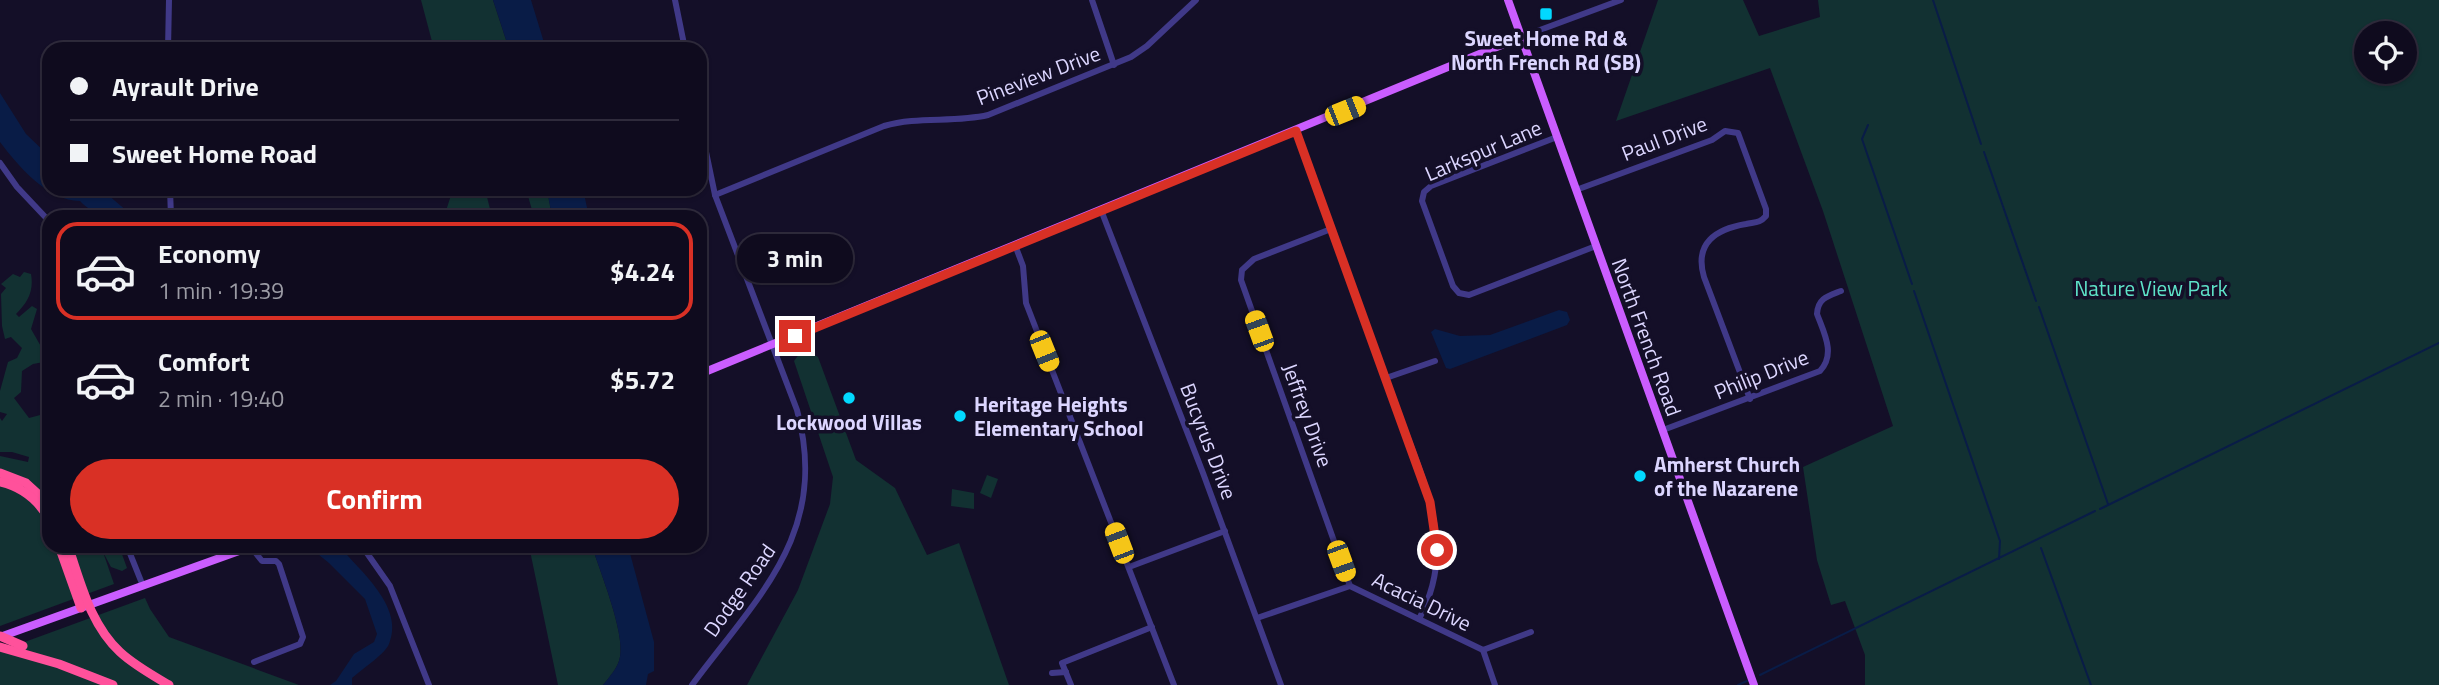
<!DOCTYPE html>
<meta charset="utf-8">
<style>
:root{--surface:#0f0b1e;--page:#181427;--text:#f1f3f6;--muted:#9b9ba4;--line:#2f2b3c;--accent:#d93025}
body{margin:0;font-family:"Titillium Web",sans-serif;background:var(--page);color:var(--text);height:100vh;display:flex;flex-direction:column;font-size:26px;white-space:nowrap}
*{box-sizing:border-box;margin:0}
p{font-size:23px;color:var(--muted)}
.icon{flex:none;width:38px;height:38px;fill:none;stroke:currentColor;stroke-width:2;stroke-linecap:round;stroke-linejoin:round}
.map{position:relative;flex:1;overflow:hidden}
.details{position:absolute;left:42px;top:210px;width:665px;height:343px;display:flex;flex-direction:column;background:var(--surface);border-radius:21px;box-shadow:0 2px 5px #0004,0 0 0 2px var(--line)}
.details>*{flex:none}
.hud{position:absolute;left:42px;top:42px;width:665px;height:154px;border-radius:21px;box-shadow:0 2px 5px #0004,0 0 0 2px var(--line);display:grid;align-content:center;height:154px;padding:0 28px;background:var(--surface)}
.tools{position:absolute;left:2354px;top:21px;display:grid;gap:14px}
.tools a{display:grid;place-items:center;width:63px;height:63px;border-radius:50%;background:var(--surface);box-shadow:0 2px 5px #0004,0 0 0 2px var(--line);font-size:35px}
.end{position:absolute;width:32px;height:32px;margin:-16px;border:9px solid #d93025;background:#fff;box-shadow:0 0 0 4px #fff}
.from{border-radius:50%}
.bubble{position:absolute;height:49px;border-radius:24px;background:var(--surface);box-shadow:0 2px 5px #0004,0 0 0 2px var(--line);font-size:23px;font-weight:700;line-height:49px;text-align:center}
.car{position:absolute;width:21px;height:42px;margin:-21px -10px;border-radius:9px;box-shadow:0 0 5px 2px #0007;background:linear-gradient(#f5c518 24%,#345 0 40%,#f5c518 0 76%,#345 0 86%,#f5c518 0)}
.hud b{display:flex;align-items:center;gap:24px;height:66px;font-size:26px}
.hud b+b{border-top:2px solid var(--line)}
.hud i{width:18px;height:18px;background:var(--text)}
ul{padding:12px 0 0;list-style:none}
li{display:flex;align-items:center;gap:21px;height:98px;margin:0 14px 10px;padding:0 14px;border:4px solid transparent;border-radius:21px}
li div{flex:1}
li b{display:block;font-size:26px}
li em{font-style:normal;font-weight:700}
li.current{border-color:var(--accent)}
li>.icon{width:63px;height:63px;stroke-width:1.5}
.primary-button{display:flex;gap:14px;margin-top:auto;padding:14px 28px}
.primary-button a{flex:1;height:80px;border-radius:42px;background:var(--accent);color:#fff;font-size:28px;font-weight:700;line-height:80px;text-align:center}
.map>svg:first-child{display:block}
.green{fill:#123132;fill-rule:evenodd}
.water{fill:#091c47}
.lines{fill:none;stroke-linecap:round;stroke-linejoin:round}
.stream{stroke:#091c47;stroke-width:2}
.minor{stroke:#403988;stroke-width:6}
.major{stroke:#ca5dff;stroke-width:8}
.highway{stroke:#ff519b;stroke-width:9}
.highway-bridge{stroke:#ff519b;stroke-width:9}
.route{stroke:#d93025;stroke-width:9}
.poi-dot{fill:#02d9ff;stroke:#140f28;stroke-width:2.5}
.labels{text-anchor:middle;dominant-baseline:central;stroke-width:7;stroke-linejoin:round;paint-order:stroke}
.poi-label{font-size:21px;font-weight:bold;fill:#dcd6ff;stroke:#140f28}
.street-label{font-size:21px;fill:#dcd6ff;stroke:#140f28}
.park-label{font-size:21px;fill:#5ee3c8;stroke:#140f28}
</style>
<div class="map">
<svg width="2439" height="685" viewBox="0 0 2439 685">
<rect width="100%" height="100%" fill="#140f28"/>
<g class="green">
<polygon points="421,0 493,0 509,49 434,49"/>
<path d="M1658 0H1743L1759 36 1820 17 1818 0H2439V685H1865V655L1845 601 1831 605 1817 560 1803 467 1893 426 1823 211 1770 68 1616 121ZM2366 33H2404V72H2366Z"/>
<polygon points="453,189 485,189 492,217 444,217"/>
<polygon points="526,189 547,189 552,217 534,217"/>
<path d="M24 272 31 274C34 291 28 302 16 314L19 317 32 306 37 309 31 329 43 350 49 353V361L33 364 22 371 21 392 14 398 29 418 44 414 49 408V546H119L127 568 122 571 111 567 103 552 114 584 0 626V456L28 462 29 457 12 452H0V418L2 421 7 414 0 412V391L8 362 17 358 22 348 11 337 5 339 2 326 1 294 6 288 1 284 13 274 20 277Z"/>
<polygon points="807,350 818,357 856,460 895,488 927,555 959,543 1009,685 747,685 798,590 830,504 833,477 794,361 800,353"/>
<polygon points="987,475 998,479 991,498 980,493"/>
<polygon points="952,489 974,493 974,509 951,506"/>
<path d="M529 546H592C600 572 625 632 620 657 618 668 610 676 603 685H558Z"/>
<polygon points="145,598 150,609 169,637 299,685 0,685 0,651"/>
</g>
<g class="water">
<polygon points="493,0 531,0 546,49 509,49"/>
<path d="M0 93 26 134 49 156V189H101L134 217C112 217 96 218 80 201 48 201 18 166 0 142Z"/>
<polygon points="547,189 583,189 589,217 552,217"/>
<polygon points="1559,310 1567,312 1570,320 1567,325 1450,369 1446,368 1431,332 1435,329 1460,336 1490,335"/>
<path d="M308 546H339C360 571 405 607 389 644 385 654 361 670 352 678V685H330L336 681 354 654 374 642 377 634 365 599 329 563Z"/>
<path d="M592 546H628L654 642V671L648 674 646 685H603C610 676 618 668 620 657 625 632 600 572 592 546Z"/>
</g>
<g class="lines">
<g class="stream">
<polyline points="1933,0 1981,144"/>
<polyline points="1868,125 1862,139 1912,284"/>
<polyline points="1984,152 2036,301"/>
<polyline points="1914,291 2000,541 1999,559"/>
<polyline points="2039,307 2108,504"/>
<polyline points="2100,509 2439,343"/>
<polyline points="2041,548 2091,685"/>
<polyline points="1760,675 2095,511"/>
<polyline points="1738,685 1747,681"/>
</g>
<g class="minor">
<polyline points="675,0 685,49"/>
<polyline points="1092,0 1114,65"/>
<polyline points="1521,37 1621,0"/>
<polyline points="168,49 169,0"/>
<path d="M1296 131C1330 224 1364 316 1397 408 1411 449 1432 493 1436 536 1439 565 1433 593 1419 619"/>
<polyline points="1557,137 1431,186 1424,192 1422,201 1453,286 1459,293 1469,295 1596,246"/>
<polyline points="0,163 17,187 49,221"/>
<polyline points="170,189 171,217"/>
<path d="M1576 190 1712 140 1725 131 1738 133 1766 209V216C1760 223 1755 222 1746 224 1716 229 1694 243 1704 277L1750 399"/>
<path d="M715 195 884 126C918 116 954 123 988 115L1131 57 1147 46 1196 0"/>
<polyline points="1101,210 1203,473 1281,685"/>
<polyline points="1331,229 1254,259 1242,270 1241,280 1350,586"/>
<polyline points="1015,245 1023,266 1026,303 1174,685"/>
<polyline points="1386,378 1435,361"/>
<path d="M1663 430 1820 371C1836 354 1824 333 1817 314 1818 298 1828 296 1841 291"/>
<polyline points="127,546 143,586"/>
<polyline points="362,546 390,586 429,685"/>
<polyline points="251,547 262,561 276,561 279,564 303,637 300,644 254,662"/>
<polyline points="1129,567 1225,531"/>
<polyline points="1257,618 1350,586 1483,650 1531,632"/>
<polyline points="1483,650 1495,685"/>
<polyline points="1052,673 1066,672"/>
<path d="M692 685C759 595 830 532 797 410L715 195 700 123"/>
<polyline points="1071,685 1062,663 1152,627"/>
</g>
<g class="major">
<polyline points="1508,0 1754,685"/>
<polyline points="700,374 1521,37"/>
<polyline points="0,637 253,546"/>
</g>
<g class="highway">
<polyline points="0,473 26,483 49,504"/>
<path d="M0 482C22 487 38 500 49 519"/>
<polyline points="59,546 81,608"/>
<path d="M68 546C81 583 90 624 120 652 134 665 152 675 169 685"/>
<polyline points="0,647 59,664 113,685"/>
</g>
<polyline class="highway-bridge" points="0,636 23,646"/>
</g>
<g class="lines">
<polyline class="route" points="795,336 1296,131 1430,502 1437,550"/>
</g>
<g class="poi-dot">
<rect x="1539" y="7" width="14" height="14" rx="3.5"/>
<circle cx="849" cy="398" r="7"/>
<circle cx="960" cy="416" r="7"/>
<circle cx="1640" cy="476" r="7"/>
</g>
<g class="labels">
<g class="poi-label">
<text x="1546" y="38">Sweet Home Rd &amp;<tspan x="1546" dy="24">North French Rd (SB)</tspan></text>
<text x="974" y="404" text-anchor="start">Heritage Heights<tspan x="974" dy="24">Elementary School</tspan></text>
<text x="849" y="422">Lockwood Villas</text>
<text x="1654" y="464" text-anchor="start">Amherst Church<tspan x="1654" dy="24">of the Nazarene</tspan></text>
</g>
<g class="street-label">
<text transform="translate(1038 75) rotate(-21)">Pineview Drive</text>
<text transform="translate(1664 138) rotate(-21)">Paul Drive</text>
<text transform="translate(1483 150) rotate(-23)">Larkspur Lane</text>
<text transform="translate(1647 337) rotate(70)">North French Road</text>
<text transform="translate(1761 374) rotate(-22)">Philip Drive</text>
<text transform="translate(1308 415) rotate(70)">Jeffrey Drive</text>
<text transform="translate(1209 441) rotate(69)">Bucyrus Drive</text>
<text transform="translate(739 590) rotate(-55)">Dodge Road</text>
<text transform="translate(1422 601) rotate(26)">Acacia Drive</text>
</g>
<g class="park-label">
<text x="2151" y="288">Nature View Park</text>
</g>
</g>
</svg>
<div class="tools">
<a><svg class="icon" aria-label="locate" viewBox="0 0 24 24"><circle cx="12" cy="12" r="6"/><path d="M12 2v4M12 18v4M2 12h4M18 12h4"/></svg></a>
</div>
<i class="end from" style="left:1437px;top:550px"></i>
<i class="end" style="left:795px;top:336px"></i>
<div class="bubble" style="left:737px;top:234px;width:116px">3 min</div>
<i class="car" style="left:1345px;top:111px;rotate:68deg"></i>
<i class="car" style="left:1259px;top:331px;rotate:340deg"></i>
<i class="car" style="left:1044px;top:351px;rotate:158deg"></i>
<i class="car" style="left:1119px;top:543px;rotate:339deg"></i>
<i class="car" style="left:1341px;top:561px;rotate:160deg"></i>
<div class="hud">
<b><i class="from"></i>Ayrault Drive</b>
<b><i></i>Sweet Home Road</b>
</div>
<section class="details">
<ul>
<li class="current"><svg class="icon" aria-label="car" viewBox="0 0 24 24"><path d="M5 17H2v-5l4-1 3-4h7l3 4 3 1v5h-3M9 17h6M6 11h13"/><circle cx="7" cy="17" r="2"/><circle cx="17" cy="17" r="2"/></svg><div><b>Economy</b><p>1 min · 19:39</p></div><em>$4.24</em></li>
<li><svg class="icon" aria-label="car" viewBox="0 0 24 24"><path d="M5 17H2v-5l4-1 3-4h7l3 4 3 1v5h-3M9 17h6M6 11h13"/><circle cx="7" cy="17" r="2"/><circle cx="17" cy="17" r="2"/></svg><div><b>Comfort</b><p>2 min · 19:40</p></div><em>$5.72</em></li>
</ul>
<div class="primary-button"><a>Confirm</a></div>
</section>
</div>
